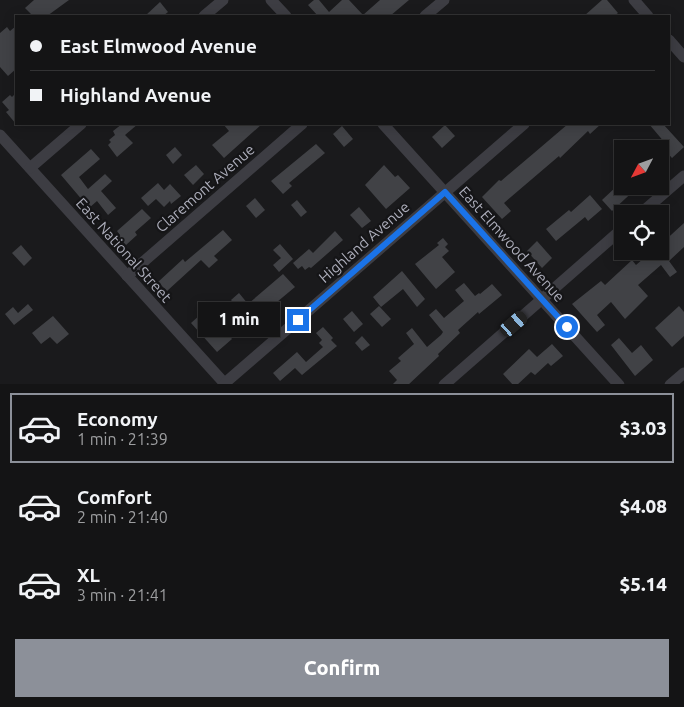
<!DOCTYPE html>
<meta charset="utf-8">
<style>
:root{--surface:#141415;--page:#1d1d1e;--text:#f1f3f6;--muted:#9d9ea0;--line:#333334;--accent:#8c9099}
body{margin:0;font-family:Ubuntu,sans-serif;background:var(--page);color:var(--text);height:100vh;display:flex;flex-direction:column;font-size:19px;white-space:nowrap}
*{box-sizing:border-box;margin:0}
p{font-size:16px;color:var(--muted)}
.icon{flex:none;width:28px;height:28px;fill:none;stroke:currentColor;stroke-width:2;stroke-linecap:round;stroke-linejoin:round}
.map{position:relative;height:384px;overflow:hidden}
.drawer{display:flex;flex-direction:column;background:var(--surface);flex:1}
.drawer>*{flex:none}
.top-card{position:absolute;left:15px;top:15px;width:655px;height:110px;border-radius:0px;box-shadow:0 2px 12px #0003,0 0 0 1px var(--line);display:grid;align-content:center;height:110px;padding:0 15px;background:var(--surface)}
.needle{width:32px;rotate:229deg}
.tools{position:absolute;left:614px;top:140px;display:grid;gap:10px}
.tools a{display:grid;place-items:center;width:55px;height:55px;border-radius:0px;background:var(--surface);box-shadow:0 2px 12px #0003,0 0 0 1px var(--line);font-size:25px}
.end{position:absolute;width:22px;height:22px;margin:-11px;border:6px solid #1a73e8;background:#fff;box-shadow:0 0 0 2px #fff}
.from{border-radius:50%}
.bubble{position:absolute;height:35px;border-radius:0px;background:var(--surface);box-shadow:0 2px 12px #0003,0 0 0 1px var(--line);font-size:16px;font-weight:800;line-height:35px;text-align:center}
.car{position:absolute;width:15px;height:30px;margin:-15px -8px;border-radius:6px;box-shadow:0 0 4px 1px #0007;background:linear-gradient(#222 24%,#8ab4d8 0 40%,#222 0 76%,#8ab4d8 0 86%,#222 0)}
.top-card b{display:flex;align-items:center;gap:18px;height:48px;font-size:19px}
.top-card b+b{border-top:1px solid var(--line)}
.top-card i{width:12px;height:12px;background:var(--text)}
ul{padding:9px 0 0;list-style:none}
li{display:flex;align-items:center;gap:15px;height:70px;margin:0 10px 8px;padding:0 5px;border:2px solid transparent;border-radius:0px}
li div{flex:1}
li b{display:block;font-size:19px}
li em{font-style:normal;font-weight:800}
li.selected{border-color:var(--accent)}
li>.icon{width:45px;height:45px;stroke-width:1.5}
.cta{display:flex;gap:10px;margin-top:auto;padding:10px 15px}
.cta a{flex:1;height:58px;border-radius:0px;background:var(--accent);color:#fff;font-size:20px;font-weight:800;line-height:58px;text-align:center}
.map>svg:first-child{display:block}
.building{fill:#414246}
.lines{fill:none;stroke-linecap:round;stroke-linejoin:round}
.minor{stroke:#3d3d43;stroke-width:11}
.route{stroke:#1a73e8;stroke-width:6}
.labels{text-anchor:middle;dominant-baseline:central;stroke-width:4.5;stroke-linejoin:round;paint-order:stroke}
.street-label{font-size:15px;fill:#adaebb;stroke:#151517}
</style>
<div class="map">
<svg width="684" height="385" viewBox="0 0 684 385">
<rect width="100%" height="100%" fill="#1a1a1c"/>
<g class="building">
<polygon points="34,0 69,0 47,16 33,16 25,8"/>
<polygon points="314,0 319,0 329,12 342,0 349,0 363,15 380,0 409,0 390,16 318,16 308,5"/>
<polygon points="602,0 607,0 618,13 614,16 584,16"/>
<polygon points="160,2 168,12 163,16 145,16"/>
<polygon points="16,26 16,69 8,76 0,67 0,33 7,27 10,31"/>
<polygon points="16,93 16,124 6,112 9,110 2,102 10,95 12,97"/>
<polygon points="122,124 138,124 125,135 133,143 117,157 108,145 111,142 109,140 115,135 113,131"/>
<polygon points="223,124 262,124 224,158 212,145 229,131"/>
<polygon points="568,124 601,124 590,134 588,131 560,158 559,156 504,203 511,211 502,219 482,197 499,180 501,181 534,153"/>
<polygon points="649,124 663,124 684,147 672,158 661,146 665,143"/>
<polygon points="445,125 455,136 442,148 432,137"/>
<polygon points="342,126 353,139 344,147 333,134"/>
<polygon points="316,144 325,153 289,183 292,186 283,194 271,181"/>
<polygon points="175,147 182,155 173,164 166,155"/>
<polygon points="91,149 100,159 79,177 88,189 105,174 112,181 101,191 116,208 108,215 97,201 89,208 61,175"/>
<polygon points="196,165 204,174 193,185 184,175"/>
<polygon points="384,165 395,177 398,175 410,188 386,209 365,185"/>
<polygon points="158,183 164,190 170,184 181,196 171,204 170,201 164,207 156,199 148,206 141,198"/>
<polygon points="617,186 639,186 612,211 602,200"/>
<polygon points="590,195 602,209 588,221 585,217 556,241 546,229 569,210 571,212"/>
<polygon points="255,198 265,210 256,218 246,206"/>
<polygon points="297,200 307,212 301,217 291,205"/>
<polygon points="359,207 371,221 362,228 350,215"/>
<polygon points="142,209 151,218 135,232 137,235 126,245 118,236 120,235 117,231"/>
<polygon points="684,223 684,247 669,261 677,272 670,277 661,265 638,285 648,296 625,319 611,302 597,315 605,325 597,332 572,304 601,281 605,285 632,260 636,265 651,252 660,251 660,245"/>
<polygon points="223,230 232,240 214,256 218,260 209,268 201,260 167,291 158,282 183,259 185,262"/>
<polygon points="335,231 343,240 311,268 309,267 305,270 302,266 298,269 293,263 309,249 313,253"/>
<polygon points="443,238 448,244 445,247 449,251 442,257 455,272 436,289 415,264 439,245 437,243"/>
<polygon points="537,241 552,258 542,268 527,251"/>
<polygon points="280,244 293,259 279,272 273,265 281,258 273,250"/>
<polygon points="21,245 32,258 24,266 12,253"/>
<polygon points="402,271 425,299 417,307 403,289 381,307 373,297"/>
<polygon points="283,274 295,287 265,312 266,314 256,323 250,316 228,334 232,339 217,352 191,323 200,315 211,328 236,306 231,300 239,293 248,304"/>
<polygon points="464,283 475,296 479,293 480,294 492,284 502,295 479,314 478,312 458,330 460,333 438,354 439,356 408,385 392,385 397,380 389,371 401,361 398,358 414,344 406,333 412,328 427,347 441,335 443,332 429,315 436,309 444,318 464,301 455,290"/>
<polygon points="28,304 33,310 14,325 5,314 13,307 18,313"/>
<polygon points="379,306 391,319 382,327 370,314"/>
<polygon points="679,306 684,312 684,336 672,347 655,328"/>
<polygon points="352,311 363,324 354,332 343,319"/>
<polygon points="53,316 69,334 57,344 50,337 41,344 32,333"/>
<polygon points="323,327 333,338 331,340 337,346 302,375 295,368 280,381 273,373 297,352 306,362 323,347 319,343 322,340 316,333"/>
<polygon points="362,336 370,345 362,351 355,343"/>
<polygon points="619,338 632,353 641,345 653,360 635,376 611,345"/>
<polygon points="552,344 563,356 551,366 548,363 535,375 531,372 517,385 513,385 503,374 529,349 537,357"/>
</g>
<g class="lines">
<g class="minor">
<polyline points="271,0 286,16"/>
<polyline points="634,0 648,16"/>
<polyline points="204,16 223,0"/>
<polyline points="425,16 444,0"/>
<polyline points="669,40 684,57"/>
<polyline points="383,124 619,385"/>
<polyline points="0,135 226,385"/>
<polyline points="30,168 81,124"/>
<polyline points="640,214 684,176"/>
<polyline points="127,276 302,124"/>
<polyline points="225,383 524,124"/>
<polyline points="444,385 622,229"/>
<polyline points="670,385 684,373"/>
</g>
</g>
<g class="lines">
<polyline class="route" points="298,320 445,192 567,327"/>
</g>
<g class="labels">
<g class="street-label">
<text transform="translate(205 188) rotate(-41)">Claremont Avenue</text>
<text transform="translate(364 242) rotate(-41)">Highland Avenue</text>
<text transform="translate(512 244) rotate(48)">East Elmwood Avenue</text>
<text transform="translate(124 250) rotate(48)">East National Street</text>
</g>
</g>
</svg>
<div class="tools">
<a><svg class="needle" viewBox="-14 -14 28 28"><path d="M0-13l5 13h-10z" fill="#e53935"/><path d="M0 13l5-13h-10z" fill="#9d9ea0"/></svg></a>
<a><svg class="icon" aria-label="locate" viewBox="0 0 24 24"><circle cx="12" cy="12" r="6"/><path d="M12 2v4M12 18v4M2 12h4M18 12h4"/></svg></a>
</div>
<i class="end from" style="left:567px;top:327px"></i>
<i class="end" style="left:298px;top:320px"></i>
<div class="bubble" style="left:198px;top:302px;width:82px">1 min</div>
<i class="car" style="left:514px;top:324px;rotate:49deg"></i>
<div class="top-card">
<b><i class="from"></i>East Elmwood Avenue</b>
<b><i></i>Highland Avenue</b>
</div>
</div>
<section class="drawer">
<ul>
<li class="selected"><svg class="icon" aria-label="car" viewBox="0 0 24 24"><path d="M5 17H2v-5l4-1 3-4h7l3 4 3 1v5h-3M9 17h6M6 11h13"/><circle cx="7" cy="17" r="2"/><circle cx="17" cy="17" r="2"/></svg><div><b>Economy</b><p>1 min · 21:39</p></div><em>$3.03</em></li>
<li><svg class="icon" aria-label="car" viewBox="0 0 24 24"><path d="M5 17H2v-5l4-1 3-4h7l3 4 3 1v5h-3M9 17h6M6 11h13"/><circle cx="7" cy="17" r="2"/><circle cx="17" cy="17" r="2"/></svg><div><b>Comfort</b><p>2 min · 21:40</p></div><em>$4.08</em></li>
<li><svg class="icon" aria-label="car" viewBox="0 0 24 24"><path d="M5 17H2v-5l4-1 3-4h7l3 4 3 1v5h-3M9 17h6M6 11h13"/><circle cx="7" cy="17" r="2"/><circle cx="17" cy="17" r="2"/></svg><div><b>XL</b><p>3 min · 21:41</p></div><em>$5.14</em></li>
</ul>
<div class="cta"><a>Confirm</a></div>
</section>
